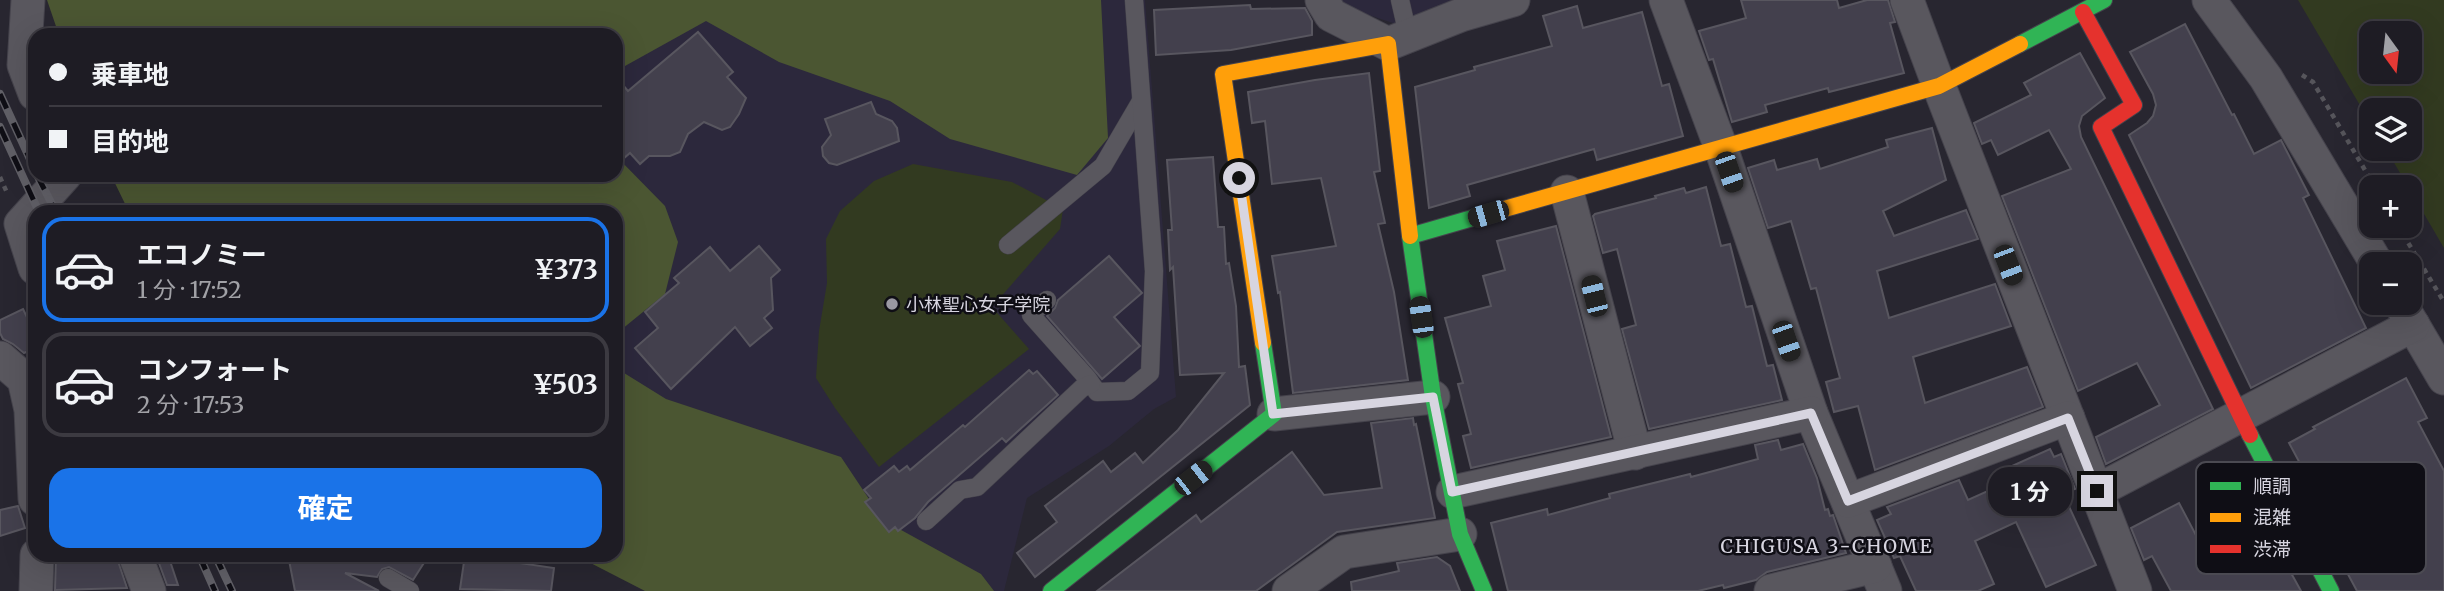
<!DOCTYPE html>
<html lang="ja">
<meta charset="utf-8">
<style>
:root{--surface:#1e1c24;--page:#2b2931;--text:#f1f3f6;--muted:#a1a1a6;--line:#3c3a41;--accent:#1a73e8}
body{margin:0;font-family:Merriweather,"Noto Sans JP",serif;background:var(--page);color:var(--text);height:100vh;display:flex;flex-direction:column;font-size:26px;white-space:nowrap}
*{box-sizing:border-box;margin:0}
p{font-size:23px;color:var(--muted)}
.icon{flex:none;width:38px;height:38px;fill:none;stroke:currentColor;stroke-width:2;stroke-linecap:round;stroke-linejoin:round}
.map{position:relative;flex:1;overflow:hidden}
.drawer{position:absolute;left:28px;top:205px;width:595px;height:357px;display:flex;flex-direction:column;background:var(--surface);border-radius:21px;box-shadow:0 7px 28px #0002,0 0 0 2px var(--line)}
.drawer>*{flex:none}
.guide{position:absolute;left:28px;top:28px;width:595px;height:154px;border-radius:21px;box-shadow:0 7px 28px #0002,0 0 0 2px var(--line);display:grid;align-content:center;height:154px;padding:0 21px;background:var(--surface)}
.needle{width:46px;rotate:165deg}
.tools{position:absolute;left:2359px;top:21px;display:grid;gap:14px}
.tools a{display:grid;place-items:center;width:63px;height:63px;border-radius:14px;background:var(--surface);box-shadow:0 7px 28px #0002,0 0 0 2px var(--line);font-size:35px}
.end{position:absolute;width:32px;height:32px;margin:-16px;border:9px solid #d7d5e0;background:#111;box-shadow:0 0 0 4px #111}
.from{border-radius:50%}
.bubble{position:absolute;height:49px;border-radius:21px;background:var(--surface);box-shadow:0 7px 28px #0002,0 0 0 2px var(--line);font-size:23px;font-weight:700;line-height:49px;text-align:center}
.car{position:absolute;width:21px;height:42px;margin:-21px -10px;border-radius:9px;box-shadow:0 0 5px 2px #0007;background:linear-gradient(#222 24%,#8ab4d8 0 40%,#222 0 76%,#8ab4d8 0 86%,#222 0)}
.guide b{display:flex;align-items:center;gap:24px;height:66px;font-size:26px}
.guide b+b{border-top:2px solid var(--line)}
.guide i{width:18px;height:18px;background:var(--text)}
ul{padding:12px 0 0;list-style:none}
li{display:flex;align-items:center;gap:21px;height:105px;margin:0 14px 10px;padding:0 7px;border:4px solid var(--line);border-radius:21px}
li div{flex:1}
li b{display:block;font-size:26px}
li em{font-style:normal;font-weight:700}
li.current{border-color:var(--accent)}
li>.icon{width:63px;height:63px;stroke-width:1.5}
.cta{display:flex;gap:14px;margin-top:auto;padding:14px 21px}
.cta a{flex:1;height:80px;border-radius:21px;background:var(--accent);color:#fff;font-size:28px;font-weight:700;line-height:80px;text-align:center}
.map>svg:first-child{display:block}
.built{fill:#2c283c}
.green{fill:#323a20;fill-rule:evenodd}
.forest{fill:#4b5632}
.building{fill:#43404d;stroke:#58565f;stroke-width:2}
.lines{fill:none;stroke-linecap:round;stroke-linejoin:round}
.lane-casing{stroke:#45434c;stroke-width:19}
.street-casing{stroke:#45434c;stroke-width:35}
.fast-casing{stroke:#45434c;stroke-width:18}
.slow-casing{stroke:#45434c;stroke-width:18}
.jam-casing{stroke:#45434c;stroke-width:18}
.path{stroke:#56555b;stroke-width:4.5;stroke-dasharray:5 5;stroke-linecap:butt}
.lane{stroke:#59575e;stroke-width:18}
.street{stroke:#59575e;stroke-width:33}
.fast{stroke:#30b455;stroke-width:16}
.slow{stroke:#ff9f0a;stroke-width:16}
.jam{stroke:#e5322d;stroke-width:16}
.rail-casing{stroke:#605f66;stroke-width:8}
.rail{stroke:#0f0e15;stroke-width:5;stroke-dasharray:16;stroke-linecap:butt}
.route{stroke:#d7d5e0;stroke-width:9}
.poi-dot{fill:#9a98a2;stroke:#0f0e15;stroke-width:2.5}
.labels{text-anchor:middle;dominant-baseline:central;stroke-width:5;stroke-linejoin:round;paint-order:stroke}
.poi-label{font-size:18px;fill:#d7d5e0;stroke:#0f0e15;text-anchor:start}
.neighbourhood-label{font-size:19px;letter-spacing:2px;fill:#d7d5e0;stroke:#0f0e15}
.key{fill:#0f0e15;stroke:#4b4a52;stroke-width:2}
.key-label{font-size:19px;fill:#d7d5e0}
</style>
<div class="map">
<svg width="2444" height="591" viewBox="0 0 2444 591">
<rect width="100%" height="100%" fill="#282630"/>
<g class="built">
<polygon points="73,0 1145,0 1176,397 1154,409 1109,446 1027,498 1004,591 750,591 616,544 616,35"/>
<polygon points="1341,0 1477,0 1396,24 1347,8"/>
</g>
<g class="green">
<path d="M2298 0H2444V248L2386 149H2410V110H2371V124ZM2371 33H2410V72H2371Z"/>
<polygon points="913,164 1012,182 1063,209 1060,229 992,307 1029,349 879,467 835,408 816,378 819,331 827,283 826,239 840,211 874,181"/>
</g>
<g class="forest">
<polygon points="47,0 1101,0 1108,138 1077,175 950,139 890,101 779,62 706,21 616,71 616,35 59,35"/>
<polygon points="616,156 665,206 678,242 665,294 616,334 616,212 129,212 111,175 616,175"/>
<polygon points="616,368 666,399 841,457 883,520 981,574 994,591 645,591 575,555 616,555"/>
</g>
<g class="building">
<polygon points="1741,0 1837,0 1839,8 1867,0 1888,0 1895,22 1890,23 1904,73 1829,92 1828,88 1765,105 1767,112 1732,122 1713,59 1709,60 1699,31 1746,18"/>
<polygon points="1250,5 1251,9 1305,8 1312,21 1312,35 1231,50 1156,55 1154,10"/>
<polygon points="1577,6 1583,28 1642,12 1662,86 1669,84 1683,136 1597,160 1594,149 1545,163 1467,185 1470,196 1429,208 1415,87 1475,70 1474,67 1552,46 1543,16"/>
<polygon points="2185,24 2232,115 2234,114 2254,154 2281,140 2309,195 2303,198 2366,328 2251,388 2129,135 2147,123 2153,116 2156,105 2153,94 2130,52"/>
<polygon points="698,32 733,72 727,77 746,98 739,114 730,127 722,130 704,122 688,134 680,152 670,156 649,156 640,164 630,153 616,165 616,77 628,91"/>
<polygon points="2080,53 2105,98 2082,116 2079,126 2081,137 2213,409 2106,464 2096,437 2160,405 2137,363 2078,391 2002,196 2071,169 2049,130 1998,155 1991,140 1982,144 1974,123 2031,95 2024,83"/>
<polygon points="1369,73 1380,171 1374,172 1385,223 1378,224 1394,292 1408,380 1293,393 1280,292 1278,293 1272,256 1336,246 1321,178 1272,184 1265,121 1252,123 1248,92 1315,80"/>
<polygon points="871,102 876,114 892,121 897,128 899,141 837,165 829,163 823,156 822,147 831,135 825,119"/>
<polygon points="1932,128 1946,180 1883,211 1894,236 1966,210 1978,239 1877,271 1889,318 1995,284 2011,326 1913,357 1925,403 2027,367 2043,407 1875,470 1858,406 1834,412 1826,382 1840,378 1816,288 1811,289 1791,221 1768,228 1748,168 1774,160 1777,170 1817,159 1820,169 1888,147 1886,140"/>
<polygon points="1213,157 1218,227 1224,227 1226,264 1229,263 1236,306 1239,367 1245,366 1250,405 1035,577 1017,553 1057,522 1045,506 1103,461 1111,472 1135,453 1143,463 1178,430 1224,373 1180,375 1173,267 1170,270 1168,230 1172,230 1167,160"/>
<polygon points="1706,187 1721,246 1730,244 1746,307 1752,306 1767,366 1773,365 1782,400 1649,429 1622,329 1636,325 1617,249 1603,253 1593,216 1595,214 1656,198 1655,196 1684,188 1686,193"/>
<polygon points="1556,226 1611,437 1471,468 1463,436 1471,434 1458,384 1463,383 1445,318 1491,306 1483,276 1505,270 1497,241"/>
<polygon points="759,246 780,270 771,278 773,310 764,318 772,328 750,346 735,327 671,389 635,348 658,328 645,312 679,283 674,278 710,247 730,271"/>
<polygon points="1109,256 1142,293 1114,317 1140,346 1102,379 1047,316 1055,308 1058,300"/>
<polygon points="23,309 35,334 35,348 24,353 13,344 3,339 0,333 0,320"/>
<polygon points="1029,370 1033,374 1037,371 1058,395 1006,442 1002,438 928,502 915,518 898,531 895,527 889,532 865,502 871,498 864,490 894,466 899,472 907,466 910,470 963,425 965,427"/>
<polygon points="2406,378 2427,418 2418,422 2444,471 2444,591 2357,591 2315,513 2324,508 2289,443 2315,429 2313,427"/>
<polygon points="1413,418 1414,425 1416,424 1435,518 1337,532 1256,591 1097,591 1196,515 1201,522 1292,452 1324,495 1382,488 1371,423"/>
<polygon points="1778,440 1781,450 1803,444 1817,478 1825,510 1828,509 1830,516 1833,515 1846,553 1767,572 1756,580 1724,588 1723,585 1698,591 1508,591 1491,523 1547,509 1548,515 1610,498 1609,494 1690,474 1691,477 1758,459 1755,445"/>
<polygon points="2050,449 2054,457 2061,454 2075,489 2069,491 2072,497 2066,500 2096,565 2046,587 2016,522 1975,541 1994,584 1978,591 1916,591 1900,556 1894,558 1877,520 1891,514 1887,507 1959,480 1968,500 2017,478 2012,466"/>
<polygon points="2179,503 2199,541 2253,512 2276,555 2280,553 2301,591 2171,591 2152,556 2144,560 2131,528"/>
<polygon points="18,506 25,528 0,536 0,510"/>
<polygon points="56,555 116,555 127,588 55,590"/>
<polygon points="156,555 168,555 178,585 167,585"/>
<polygon points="288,555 312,555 317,557 317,555 429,555 413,580 389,567 382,569 377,577 345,573 379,591 295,591"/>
<polygon points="465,555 484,555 507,558 506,561 554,568 551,591 460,589"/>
<polygon points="1437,557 1450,566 1460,591 1352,591 1351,582 1399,571 1397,563"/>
</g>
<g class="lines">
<g class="lane-casing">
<g id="lane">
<polyline points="1400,0 1408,35"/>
<polyline points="1008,245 1103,166 1141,101"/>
<polyline points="1047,300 1031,315 1088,379 1097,392 1128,391 1150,373 1154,271 1134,0"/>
<polyline points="926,521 960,490 977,487 1082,388 1091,384"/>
<polyline points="388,578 410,591"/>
</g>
</g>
<g class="street-casing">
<g id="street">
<polyline points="28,0 24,65 35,94"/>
<polyline points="1322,0 1331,15 1388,44 1461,15 1513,0"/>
<polyline points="1666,0 1721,148 1811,413 1885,591"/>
<polyline points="1907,0 1939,86 2135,591"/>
<polyline points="2209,0 2266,78 2377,264"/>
<polyline points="1567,192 1635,453"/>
<polyline points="35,268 21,224 65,175"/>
<polyline points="2400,303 2444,378"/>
<polyline points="0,358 24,379 31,410 35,499"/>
<polyline points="1274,414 1433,397"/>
<polyline points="2097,491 2413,325"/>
<polyline points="1453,492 1811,413"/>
<polyline points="1848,501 2068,418"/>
<polyline points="135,555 149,591"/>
<polyline points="36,591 37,555"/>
<polyline points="1289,591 1344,552 1460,534"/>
<polyline points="1771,591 1875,566"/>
</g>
</g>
<g class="fast-casing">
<g id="fast">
<polyline points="2020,44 2104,0"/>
<polyline points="1476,217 1410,236 1433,397 1460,534 1484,591"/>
<polyline points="2250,435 2331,591"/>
<polyline points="1051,591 1274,414 1263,343"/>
</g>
</g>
<g class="slow-casing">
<g id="slow">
<polyline points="1476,217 1939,86 2020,44"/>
<polyline points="1263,343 1223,74 1388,44 1410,236"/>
</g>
</g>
<g class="jam-casing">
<polyline id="jam" points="2083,12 2134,105 2101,127 2250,435"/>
</g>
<g class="path">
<polyline points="2302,75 2313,82 2375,187"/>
<polyline points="0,177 8,195"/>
<polyline points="2398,226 2444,302"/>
</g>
<use href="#lane" class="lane"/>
<use href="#street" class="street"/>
<use href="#fast" class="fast"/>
<use href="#slow" class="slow"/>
<use href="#jam" class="jam"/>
<g class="rail-casing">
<g id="rail">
<polyline points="0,94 35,170"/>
<polyline points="0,127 39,212"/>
<polyline points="37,175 56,212"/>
<polyline points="199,555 215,591"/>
<polyline points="215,555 232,591"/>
</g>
</g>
<use href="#rail" class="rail"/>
</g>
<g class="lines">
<polyline class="route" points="1239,178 1273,414 1433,397 1452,492 1811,413 1848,501 2068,418 2097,491"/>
</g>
<circle class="poi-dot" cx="892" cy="304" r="7"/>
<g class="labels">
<g class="poi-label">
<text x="906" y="304">小林聖心女子学院</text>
</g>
<g class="neighbourhood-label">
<text x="1827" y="546">CHIGUSA 3-CHOME</text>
</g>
</g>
<rect x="2196" y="462" width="230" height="112" rx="10" class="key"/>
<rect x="2210" y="482" width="31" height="8" fill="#30b455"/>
<rect x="2210" y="513" width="31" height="9" fill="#ff9f0a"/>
<rect x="2210" y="545" width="31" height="8" fill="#e5322d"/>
<g class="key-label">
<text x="2253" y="493">順調</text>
<text x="2253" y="524">混雑</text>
<text x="2253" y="556">渋滞</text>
</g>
</svg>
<div class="tools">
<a><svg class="needle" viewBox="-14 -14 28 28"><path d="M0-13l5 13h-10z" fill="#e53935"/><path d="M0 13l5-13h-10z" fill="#a1a1a6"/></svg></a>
<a><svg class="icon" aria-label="layers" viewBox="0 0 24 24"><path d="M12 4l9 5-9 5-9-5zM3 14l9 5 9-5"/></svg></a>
<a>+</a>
<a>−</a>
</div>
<i class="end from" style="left:1239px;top:178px"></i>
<i class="end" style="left:2097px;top:491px"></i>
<div class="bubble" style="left:1988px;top:467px;width:84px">1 分</div>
<i class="car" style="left:1729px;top:172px;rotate:161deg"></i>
<i class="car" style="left:1488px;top:214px;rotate:254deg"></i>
<i class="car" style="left:2008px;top:265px;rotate:159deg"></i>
<i class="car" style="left:1594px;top:296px;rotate:346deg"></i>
<i class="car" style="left:1421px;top:317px;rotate:352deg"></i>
<i class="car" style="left:1786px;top:341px;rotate:161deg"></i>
<i class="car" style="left:1193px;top:478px;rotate:52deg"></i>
<div class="guide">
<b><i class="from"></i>乗車地</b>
<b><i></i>目的地</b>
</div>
<section class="drawer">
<ul>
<li class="current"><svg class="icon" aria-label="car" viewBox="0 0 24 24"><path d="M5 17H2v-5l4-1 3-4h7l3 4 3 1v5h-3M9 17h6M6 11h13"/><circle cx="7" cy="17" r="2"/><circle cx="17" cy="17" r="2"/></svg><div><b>エコノミー</b><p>1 分 · 17:52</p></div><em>¥373</em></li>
<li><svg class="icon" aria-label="car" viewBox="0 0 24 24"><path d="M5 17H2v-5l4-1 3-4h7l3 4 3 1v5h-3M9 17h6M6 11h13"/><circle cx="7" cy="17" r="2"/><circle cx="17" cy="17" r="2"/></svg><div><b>コンフォート</b><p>2 分 · 17:53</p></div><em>¥503</em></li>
</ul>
<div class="cta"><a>確定</a></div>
</section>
</div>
